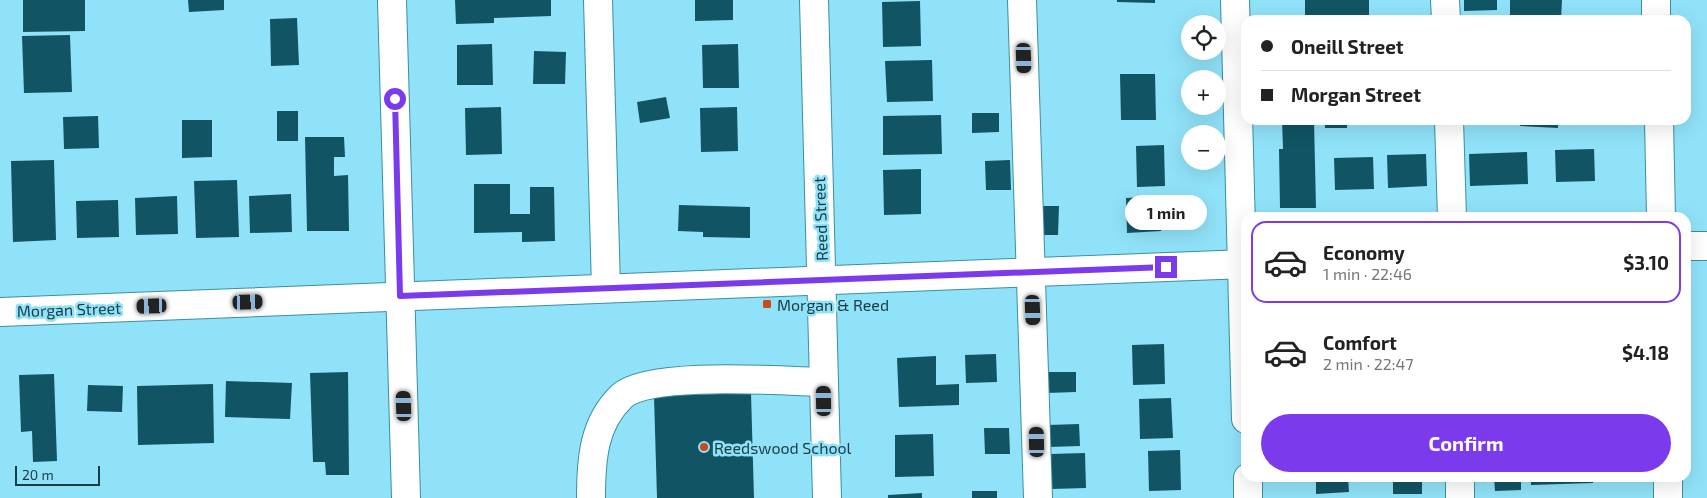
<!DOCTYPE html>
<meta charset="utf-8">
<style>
:root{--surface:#fff;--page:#f2f2f2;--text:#222;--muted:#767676;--line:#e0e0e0;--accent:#7c3aed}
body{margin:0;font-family:"Exo 2",sans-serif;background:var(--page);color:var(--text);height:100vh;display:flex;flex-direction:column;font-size:19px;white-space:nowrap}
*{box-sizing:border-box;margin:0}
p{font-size:16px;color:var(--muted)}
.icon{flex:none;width:28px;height:28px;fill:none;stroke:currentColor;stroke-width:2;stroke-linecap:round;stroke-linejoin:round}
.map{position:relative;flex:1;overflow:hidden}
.sheet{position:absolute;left:1241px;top:212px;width:450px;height:270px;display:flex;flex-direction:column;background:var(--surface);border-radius:15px;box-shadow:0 5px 20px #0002}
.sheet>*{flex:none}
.hud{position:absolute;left:1241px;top:15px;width:450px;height:110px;border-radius:15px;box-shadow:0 5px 20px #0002;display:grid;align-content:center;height:110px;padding:0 20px;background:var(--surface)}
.fabs{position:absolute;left:1181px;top:15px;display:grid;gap:10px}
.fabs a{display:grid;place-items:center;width:45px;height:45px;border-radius:50%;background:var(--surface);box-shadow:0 5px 20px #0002;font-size:25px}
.scale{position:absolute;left:15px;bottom:12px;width:85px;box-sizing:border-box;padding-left:5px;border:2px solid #1a3c45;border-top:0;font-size:14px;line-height:18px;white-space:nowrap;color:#1a3c45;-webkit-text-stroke:4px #90e2f8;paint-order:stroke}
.end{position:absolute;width:22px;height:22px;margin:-11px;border:6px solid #7c3aed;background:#fff;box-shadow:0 0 0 2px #fff}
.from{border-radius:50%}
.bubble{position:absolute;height:35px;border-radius:18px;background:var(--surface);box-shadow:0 5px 20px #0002;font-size:16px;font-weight:700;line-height:35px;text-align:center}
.car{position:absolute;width:15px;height:30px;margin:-15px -8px;border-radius:6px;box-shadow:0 0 4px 1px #0007;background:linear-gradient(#222 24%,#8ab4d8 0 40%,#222 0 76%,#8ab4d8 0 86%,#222 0)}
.hud b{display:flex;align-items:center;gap:18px;height:48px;font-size:19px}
.hud b+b{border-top:1px solid var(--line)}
.hud i{width:12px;height:12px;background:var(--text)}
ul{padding:9px 0 0;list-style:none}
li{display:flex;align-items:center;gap:15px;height:82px;margin:0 10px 8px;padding:0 10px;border:2px solid transparent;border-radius:15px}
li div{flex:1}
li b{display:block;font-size:19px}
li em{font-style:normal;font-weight:700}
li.selected{border-color:var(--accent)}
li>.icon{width:45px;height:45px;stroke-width:1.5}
.action{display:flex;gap:10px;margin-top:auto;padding:10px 20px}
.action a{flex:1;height:58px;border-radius:30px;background:var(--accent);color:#fff;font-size:20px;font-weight:700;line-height:58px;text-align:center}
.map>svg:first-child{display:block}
.building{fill:#115464}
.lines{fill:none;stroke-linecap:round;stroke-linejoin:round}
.minor-casing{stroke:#3b8ea3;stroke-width:30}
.minor{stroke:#fff;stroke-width:28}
.route{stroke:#7c3aed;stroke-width:6}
.poi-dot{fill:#cf4819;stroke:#90e2f8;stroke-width:2}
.labels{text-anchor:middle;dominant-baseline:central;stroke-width:5;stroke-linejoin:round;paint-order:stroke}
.street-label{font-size:16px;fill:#1a3c45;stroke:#90e2f8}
.poi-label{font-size:16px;fill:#1a3c45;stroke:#90e2f8;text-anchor:start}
</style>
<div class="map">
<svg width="1707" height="498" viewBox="0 0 1707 498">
<rect width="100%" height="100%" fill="#90e2f8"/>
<g class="building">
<polygon points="23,0 85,0 85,31 23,32"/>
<polygon points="188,0 224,0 224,10 189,12"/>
<polygon points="455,0 551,0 551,16 494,18 494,23 456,24"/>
<polygon points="695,0 733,0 733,20 695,21"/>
<polygon points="1117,0 1155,0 1155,3 1117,2"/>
<rect x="1305" y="0" width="64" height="20"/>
<polygon points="1464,0 1497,0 1497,10 1464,11"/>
<polygon points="1510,0 1562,0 1561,20 1510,20"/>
<polygon points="920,1 921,46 883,47 882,2"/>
<polygon points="297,18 299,65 271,66 270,19"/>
<polygon points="70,35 72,92 24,93 22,36"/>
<polygon points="492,44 493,85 457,85 457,45"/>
<polygon points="738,44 739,88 703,88 702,45"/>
<polygon points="534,51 566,52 565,84 533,84"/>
<polygon points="932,60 933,101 887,102 885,61"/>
<polygon points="1120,74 1155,74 1156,120 1121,120"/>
<polygon points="666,97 670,118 640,123 637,102"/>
<polygon points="501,107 502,154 466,155 465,108"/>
<polygon points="737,107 738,151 701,152 700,108"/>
<rect x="277" y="111" width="21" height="30"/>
<polygon points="972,113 999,113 999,132 972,133"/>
<polygon points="941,115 942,154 883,155 883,116"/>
<polygon points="98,116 99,148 64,149 63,117"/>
<polygon points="182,120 212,120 212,157 182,158"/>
<polygon points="1282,120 1314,120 1316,208 1280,208 1279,149 1283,149"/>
<rect x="1325" y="120" width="22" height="8"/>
<rect x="1384" y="120" width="30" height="5"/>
<polygon points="1520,120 1558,120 1558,128 1520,126"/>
<polygon points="305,137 344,137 345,157 334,157 334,176 348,175 349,231 307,231"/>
<polygon points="1164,145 1165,186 1137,187 1136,146"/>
<polygon points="1594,149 1595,181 1556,182 1555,150"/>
<polygon points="1527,152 1528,184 1470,186 1469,154"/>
<polygon points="1426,154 1427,186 1388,188 1387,155"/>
<polygon points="1373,157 1374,189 1335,190 1334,158"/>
<polygon points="54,160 56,240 13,242 11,161"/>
<polygon points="1010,160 1011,190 986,190 985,161"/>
<polygon points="921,169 921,214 884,215 883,170"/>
<polygon points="237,180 239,237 196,238 194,181"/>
<polygon points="474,184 510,184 510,214 530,214 530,187 554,187 555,241 522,242 522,232 474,233"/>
<polygon points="291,194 292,232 250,233 249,196"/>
<polygon points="177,196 178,234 136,235 135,198"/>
<polygon points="1160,196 1161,231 1127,233 1126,198"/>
<polygon points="118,200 119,237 77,238 76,201"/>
<polygon points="679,205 750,207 750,238 703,237 703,232 678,231"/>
<polygon points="1039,206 1059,206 1058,235 1039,235"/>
<polygon points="1164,344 1165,384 1133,385 1132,345"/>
<polygon points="996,354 997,382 966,383 965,355"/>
<polygon points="936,356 936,385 959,384 959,405 899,407 897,358"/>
<polygon points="348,372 349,475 326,475 325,462 313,462 310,373"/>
<polygon points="1046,372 1076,372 1076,392 1046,393"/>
<polygon points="54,374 57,461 33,462 32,431 21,432 19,375"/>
<polygon points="226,381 292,383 290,419 225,417"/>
<polygon points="213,384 214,443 138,445 137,386"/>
<polygon points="88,385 123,386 122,412 87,411"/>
<polygon points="751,393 754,498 657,498 654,396"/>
<polygon points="1171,398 1173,438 1140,439 1139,399"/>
<polygon points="1079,424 1080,446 1048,447 1048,425"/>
<polygon points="984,428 1009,428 1010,454 985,454"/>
<polygon points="933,434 934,476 895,477 895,435"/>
<polygon points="1180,450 1181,490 1149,491 1148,451"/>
<polygon points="1085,453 1086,488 1051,489 1050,454"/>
<polygon points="1316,478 1348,478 1349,492 1316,494"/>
<rect x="1393" y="478" width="29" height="16"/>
<polygon points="1494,478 1521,478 1521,490 1495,491"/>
<polygon points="1531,478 1593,478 1593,483 1531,485"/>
<rect x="972" y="491" width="25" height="7"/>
<polygon points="922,493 922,498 888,498 888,495"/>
</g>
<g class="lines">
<g class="minor-casing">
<g id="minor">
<polyline points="392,0 406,498"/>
<polyline points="598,0 606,288"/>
<polyline points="814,0 827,498"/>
<polyline points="1022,0 1038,498"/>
<polyline points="1235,0 1246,419"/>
<polyline points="1445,0 1446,20"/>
<polyline points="1656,0 1656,20"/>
<polyline points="1449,120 1452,218"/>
<polyline points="1659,120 1661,218"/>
<polyline points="1686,246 1707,246"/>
<polyline points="0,312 1246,264"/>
<polyline points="1248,478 1248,498"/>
<polyline points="1460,478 1460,498"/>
<polyline points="1668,478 1668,498"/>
<path d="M591 498C591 461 593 423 622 396 649 371 783 381 824 382"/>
</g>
</g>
<use href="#minor" class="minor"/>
</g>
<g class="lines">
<polyline class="route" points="395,99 400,296 1166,267"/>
</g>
<g class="poi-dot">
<rect x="762" y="299" width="10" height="10" rx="2.5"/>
<circle cx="704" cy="447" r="5"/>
</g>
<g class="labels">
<g class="street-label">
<text transform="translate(820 219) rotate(-92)">Reed Street</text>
<text transform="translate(69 309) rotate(-2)">Morgan Street</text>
</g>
<g class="poi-label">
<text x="777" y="304">Morgan &amp; Reed</text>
<text x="714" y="447">Reedswood School</text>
</g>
</g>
</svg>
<div class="fabs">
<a><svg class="icon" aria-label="locate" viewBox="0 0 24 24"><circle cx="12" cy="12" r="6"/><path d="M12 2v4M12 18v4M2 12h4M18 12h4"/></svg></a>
<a>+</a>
<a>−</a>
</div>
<div class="scale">20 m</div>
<i class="end from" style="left:395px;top:99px"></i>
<i class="end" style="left:1166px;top:267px"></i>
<div class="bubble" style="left:1125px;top:195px;width:82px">1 min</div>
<i class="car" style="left:1024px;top:58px;rotate:178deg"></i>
<i class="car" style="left:248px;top:302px;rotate:88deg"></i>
<i class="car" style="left:152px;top:306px;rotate:268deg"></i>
<i class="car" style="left:1033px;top:310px;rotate:178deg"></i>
<i class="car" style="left:824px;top:401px;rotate:359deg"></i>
<i class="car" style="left:404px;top:406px;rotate:358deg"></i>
<i class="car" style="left:1037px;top:442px;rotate:359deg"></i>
<div class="hud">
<b><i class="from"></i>Oneill Street</b>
<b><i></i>Morgan Street</b>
</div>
<section class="sheet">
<ul>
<li class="selected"><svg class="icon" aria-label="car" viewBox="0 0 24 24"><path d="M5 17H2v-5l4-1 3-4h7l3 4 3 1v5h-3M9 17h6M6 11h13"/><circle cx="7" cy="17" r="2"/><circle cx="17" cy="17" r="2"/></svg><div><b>Economy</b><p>1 min · 22:46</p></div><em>$3.10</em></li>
<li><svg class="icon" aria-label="car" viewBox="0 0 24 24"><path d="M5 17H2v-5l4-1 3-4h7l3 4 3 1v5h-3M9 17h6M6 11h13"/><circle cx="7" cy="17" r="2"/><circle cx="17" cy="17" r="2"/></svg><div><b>Comfort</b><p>2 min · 22:47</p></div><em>$4.18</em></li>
</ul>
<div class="action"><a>Confirm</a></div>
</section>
</div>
